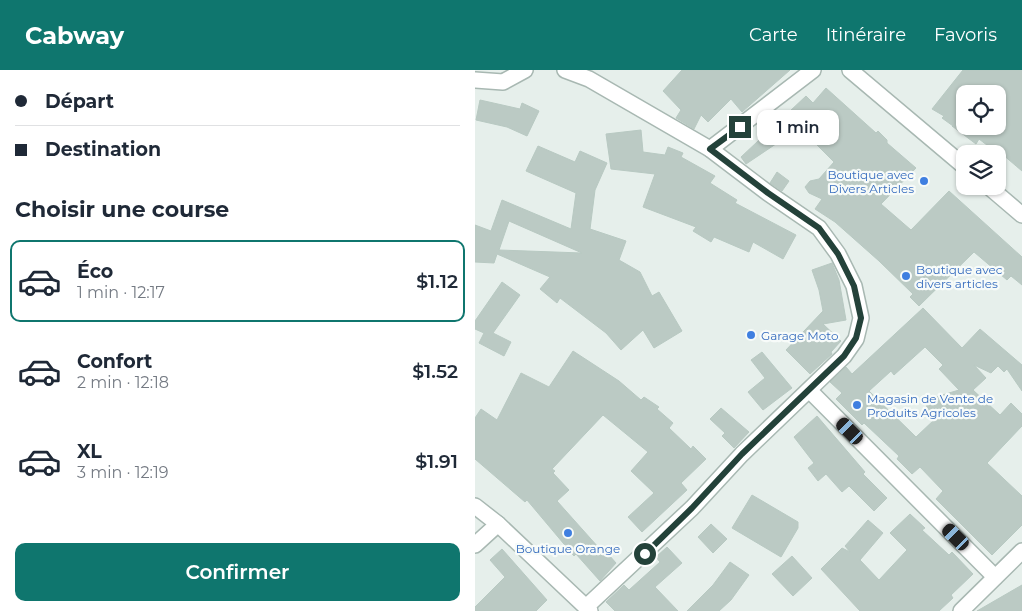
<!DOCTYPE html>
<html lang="fr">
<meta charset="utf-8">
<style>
:root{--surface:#fff;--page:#f6f6f7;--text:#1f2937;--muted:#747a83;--line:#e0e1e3;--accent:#0f766e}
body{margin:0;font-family:Montserrat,sans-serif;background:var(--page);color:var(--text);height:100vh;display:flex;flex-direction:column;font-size:19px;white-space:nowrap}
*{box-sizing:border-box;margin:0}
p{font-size:16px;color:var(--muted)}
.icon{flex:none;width:28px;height:28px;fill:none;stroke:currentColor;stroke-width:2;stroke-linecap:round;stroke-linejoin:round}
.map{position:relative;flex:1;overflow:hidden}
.drawer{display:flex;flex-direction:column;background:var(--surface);width:475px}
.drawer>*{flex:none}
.banner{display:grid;align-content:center;height:110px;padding:0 15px;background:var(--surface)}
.buttons{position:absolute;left:481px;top:15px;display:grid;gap:10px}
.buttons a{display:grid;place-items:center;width:50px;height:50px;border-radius:10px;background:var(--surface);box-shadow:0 1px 4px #0004;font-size:25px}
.end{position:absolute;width:22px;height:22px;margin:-11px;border:6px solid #24423a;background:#fff;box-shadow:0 0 0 2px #fff}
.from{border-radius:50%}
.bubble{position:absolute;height:35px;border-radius:10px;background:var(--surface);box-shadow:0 1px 4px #0004;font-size:16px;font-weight:600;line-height:35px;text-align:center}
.car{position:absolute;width:15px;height:30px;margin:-15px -8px;border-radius:6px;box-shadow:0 0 4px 1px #0007;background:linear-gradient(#222 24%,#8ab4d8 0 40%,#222 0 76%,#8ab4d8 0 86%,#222 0)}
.banner b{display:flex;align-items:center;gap:18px;height:48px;font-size:19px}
.banner b+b{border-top:1px solid var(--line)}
.banner i{width:12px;height:12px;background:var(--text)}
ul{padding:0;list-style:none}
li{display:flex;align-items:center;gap:15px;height:82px;margin:0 10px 8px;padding:0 5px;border:2px solid transparent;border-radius:10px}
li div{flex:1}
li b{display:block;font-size:19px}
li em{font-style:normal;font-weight:600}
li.on{border-color:var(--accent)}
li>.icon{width:45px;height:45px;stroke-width:1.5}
h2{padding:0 15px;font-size:22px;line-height:60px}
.button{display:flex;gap:10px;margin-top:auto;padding:10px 15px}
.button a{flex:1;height:58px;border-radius:10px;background:var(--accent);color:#fff;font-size:20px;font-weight:600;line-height:58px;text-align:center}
header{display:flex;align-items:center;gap:30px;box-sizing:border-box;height:70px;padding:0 25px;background:var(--accent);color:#fff}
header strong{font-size:24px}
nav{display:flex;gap:28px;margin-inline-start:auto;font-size:18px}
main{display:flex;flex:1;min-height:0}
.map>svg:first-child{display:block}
.building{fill:#bbcac4;stroke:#b8c9c2;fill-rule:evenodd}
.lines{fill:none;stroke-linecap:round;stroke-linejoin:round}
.minor-casing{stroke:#a8b8b2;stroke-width:18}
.minor{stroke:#fff;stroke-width:15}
.route{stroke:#24423a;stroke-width:6}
.shop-dot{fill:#3f7fe0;stroke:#f7fbf9;stroke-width:2}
.labels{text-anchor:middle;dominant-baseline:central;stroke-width:4.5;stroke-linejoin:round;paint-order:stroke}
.shop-label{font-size:12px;fill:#366cbe;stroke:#f7fbf9;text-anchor:start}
</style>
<header>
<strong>Cabway</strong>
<nav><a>Carte</a><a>Itinéraire</a><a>Favoris</a></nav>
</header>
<main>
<section class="drawer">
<div class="banner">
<b><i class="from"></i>Départ</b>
<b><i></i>Destination</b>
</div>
<h2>Choisir une course</h2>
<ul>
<li class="on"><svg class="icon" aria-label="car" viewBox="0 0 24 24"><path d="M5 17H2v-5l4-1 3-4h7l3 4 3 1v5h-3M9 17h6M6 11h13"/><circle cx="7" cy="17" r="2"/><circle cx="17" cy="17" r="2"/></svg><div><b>Éco</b><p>1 min · 12:17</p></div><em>$1.12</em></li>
<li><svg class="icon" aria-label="car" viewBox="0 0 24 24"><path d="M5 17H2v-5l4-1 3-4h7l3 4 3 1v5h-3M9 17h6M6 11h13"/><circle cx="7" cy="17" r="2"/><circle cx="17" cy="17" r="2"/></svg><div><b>Confort</b><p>2 min · 12:18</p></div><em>$1.52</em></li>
<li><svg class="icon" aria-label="car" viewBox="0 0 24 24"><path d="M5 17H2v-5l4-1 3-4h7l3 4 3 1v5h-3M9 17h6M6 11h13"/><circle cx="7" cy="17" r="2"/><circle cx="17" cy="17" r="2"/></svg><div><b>XL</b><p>3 min · 12:19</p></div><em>$1.91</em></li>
</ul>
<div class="button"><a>Confirmer</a></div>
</section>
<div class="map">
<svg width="547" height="541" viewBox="0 0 547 541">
<rect width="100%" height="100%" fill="#e6efeb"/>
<g class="building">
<polygon points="207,0 315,0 267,42 256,29 233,52 226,45 219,59 201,48 206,40 188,21"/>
<path d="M488 0H547V101L527 84 525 85 504 69 501 74 477 56H478L467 48 469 46 457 39ZM490 24H522V56H490Z"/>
<polygon points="351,18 401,63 403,61 412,70 412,73 441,98 406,134 436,160 474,121 547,187 547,215 536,206 532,210 499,182 444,236 435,227 438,224 404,191 360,152 340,139 347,129 334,123 330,117 335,111 344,109 359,92 331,64 347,43 271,94 266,87 331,26 338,33"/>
<polygon points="5,30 45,39 47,33 64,41 52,66 32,57 1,50"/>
<polygon points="166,60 168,82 190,85 193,77 208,83 206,87 240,106 235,113 262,130 260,133 321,165 308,189 278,172 274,182 239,167 236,172 218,161 221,157 168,137 180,104 136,99 131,64"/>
<path d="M63 76 100 92 105 81 132 93 120 120 115 159 151 171 144 190 165 202 177 226 184 222 207 261 179 278 168 260 146 280 131 263 85 228 82 233 65 219 75 207 22 184 19 193 0 192V155L16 161 27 130 96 159 101 123 51 101ZM34 151 107 183 24 180Z"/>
<polygon points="302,102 314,111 307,121 295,113"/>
<polygon points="357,193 364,210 371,250 348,254 366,271 356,282 357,284 335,304 311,280 348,241 344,220 337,200"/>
<polygon points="27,212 45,225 18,263 36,272 29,286 4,273 9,263 0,259 0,251"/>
<path d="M448 238 487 278 505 259 547 295V321L532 299 529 302 523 296 516 303 499 295 511 308 498 320 525 345 536 333 547 344V356L512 393 547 426V455L517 485 461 429 468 421 445 397 437 404 422 389 424 386 389 353 387 355 361 329 367 323 355 312 371 297 377 304ZM450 277 468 295 464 299 484 320 454 329 451 339 460 349 441 367 394 321 416 301 419 305Z"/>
<polygon points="98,281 144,311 166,330 169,327 184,337 182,339 198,353 194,358 216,379 218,376 231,389 206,413 212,420 167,462 153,447 179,423 156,401 173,382 128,345 77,399 80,401 78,403 94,420 82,431 124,478 126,476 141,493 125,511 101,484 99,486 52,430 50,432 0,389 0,348 6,339 22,350 46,303 74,317"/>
<polygon points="287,282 317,318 288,340 273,322 290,308 276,290"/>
<polygon points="246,338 274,362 259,378 247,366 250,363 235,349"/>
<polygon points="342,346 390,402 388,404 412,428 399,441 374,416 367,422 351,404 343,411 333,398 339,393 319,367"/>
<polygon points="277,425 323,452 323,458 306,487 257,458"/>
<polygon points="435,444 450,458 447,460 474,485 477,482 498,504 476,525 478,528 464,541 385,541 346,499 367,478 375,482 370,476 393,450 408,463 385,490 404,510 432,480 415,463"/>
<polygon points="236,454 252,469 238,483 223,467"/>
<polygon points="192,477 207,493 180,517 203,541 140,541 131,532 149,515 154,520 185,492 181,487"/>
<polygon points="27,479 72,530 61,541 0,541 0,537 30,507 15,490"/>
<polygon points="317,486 337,508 318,526 297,504"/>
<polygon points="255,492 274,505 256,530 244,541 212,541 238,515"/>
<polygon points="547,515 547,541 502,541"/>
</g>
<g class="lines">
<g class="minor-casing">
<g id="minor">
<polyline points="90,0 114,9 235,79 293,123 344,158 363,184 379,216 386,248 381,269 369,286 267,384 217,438 111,537"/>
<polyline points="375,0 490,97"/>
<polyline points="0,10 28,12 50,0"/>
<polyline points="235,79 338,0"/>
<polyline points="513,116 547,145"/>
<polyline points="335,321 520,507"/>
<polyline points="0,436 23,454 115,541"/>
<polyline points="0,475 23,454"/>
<polyline points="486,541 547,481"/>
</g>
</g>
<use href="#minor" class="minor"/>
</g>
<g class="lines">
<polyline class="route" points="170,484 217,438 267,384 369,286 381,268 386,248 379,216 363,184 344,158 293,123 235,79 265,57"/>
</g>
<g class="shop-dot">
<circle cx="449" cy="111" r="5"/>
<circle cx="431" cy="206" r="5"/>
<circle cx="276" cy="265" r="5"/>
<circle cx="382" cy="335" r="5"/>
<circle cx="93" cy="463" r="5"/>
</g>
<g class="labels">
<g class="shop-label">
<text x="439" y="104" text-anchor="end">Boutique avec<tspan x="439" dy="14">Divers Articles</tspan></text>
<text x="441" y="199">Boutique avec<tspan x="441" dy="14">divers articles</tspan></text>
<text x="286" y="265">Garage Moto</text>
<text x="392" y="328">Magasin de Vente de<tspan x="392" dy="14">Produits Agricoles</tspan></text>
<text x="93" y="478" text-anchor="middle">Boutique Orange</text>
</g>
</g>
</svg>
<div class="buttons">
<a><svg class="icon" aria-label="locate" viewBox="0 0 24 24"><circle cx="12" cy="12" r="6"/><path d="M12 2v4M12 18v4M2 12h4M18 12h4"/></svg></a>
<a><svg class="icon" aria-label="layers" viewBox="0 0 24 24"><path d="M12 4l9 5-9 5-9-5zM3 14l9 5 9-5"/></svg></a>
</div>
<i class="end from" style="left:170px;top:484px"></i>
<i class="end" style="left:265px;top:57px"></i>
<div class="bubble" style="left:282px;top:40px;width:82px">1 min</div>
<i class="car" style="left:375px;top:361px;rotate:315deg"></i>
<i class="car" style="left:481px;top:467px;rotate:315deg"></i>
</div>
</main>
